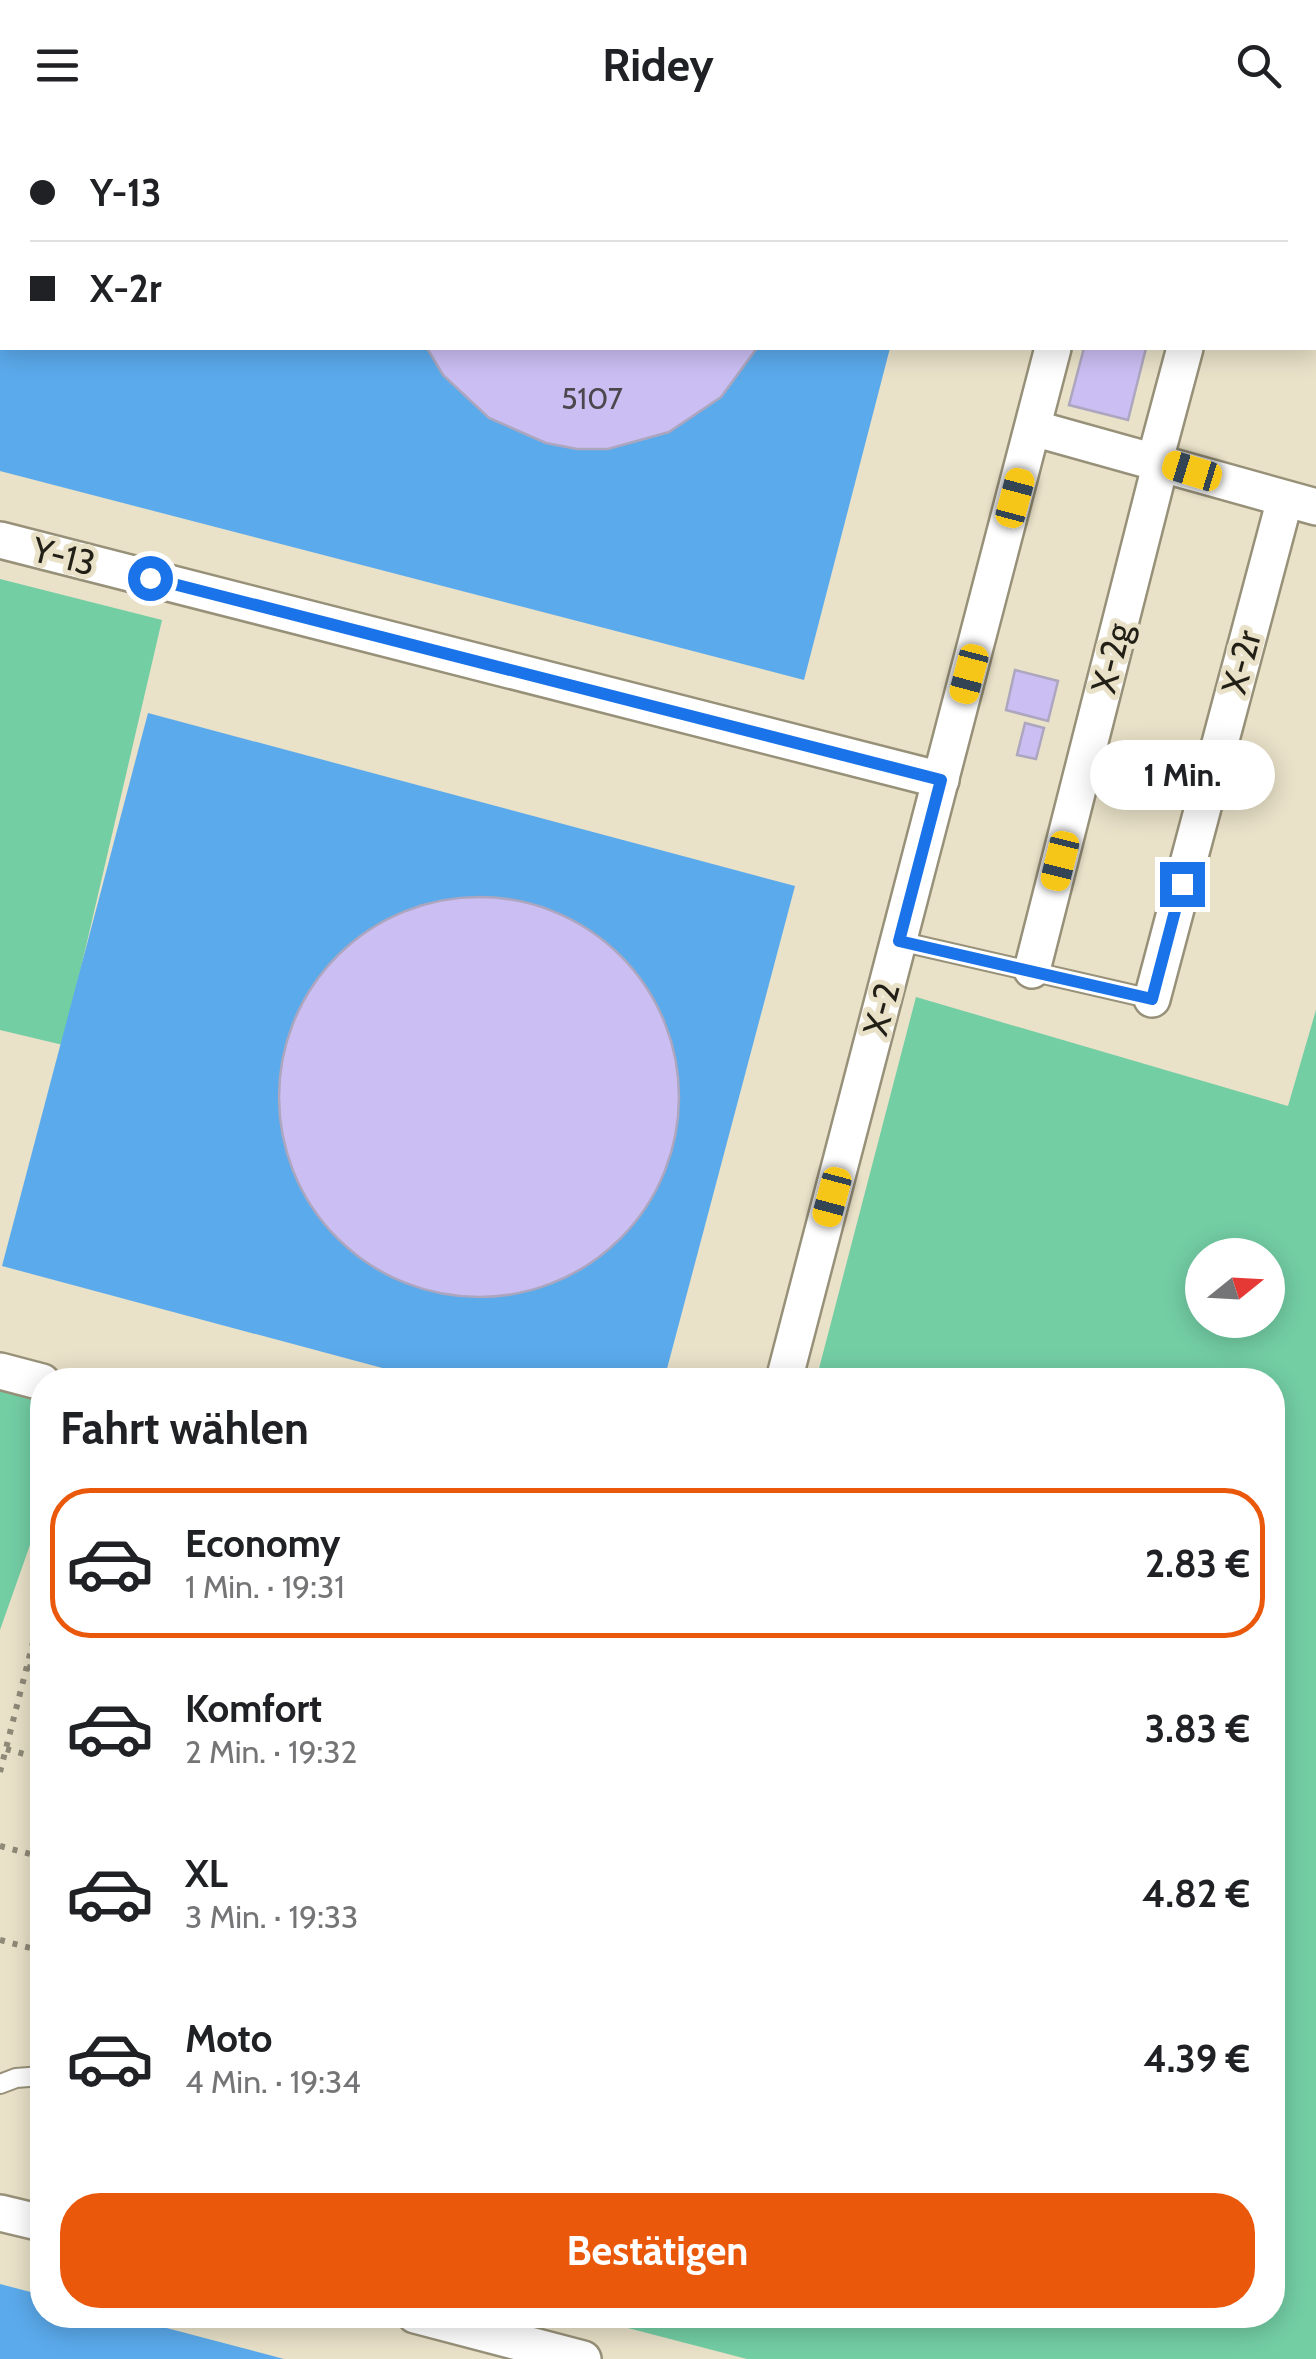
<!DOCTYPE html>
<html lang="de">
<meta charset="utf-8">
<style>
:root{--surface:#fff;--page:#f2f2f2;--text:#202124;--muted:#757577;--line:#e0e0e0;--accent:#ea580c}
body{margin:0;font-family:Cabin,sans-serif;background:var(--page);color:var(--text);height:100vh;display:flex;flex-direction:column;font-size:38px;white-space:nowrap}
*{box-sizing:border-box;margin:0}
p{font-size:32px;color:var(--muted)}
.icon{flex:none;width:55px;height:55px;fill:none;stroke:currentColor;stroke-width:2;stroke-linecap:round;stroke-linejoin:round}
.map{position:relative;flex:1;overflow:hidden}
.side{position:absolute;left:30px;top:1238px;width:1255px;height:960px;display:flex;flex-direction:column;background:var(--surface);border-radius:40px;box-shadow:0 5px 25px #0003}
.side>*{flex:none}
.top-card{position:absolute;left:0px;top:0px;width:1318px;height:220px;box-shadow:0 5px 25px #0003;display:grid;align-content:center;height:220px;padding:0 30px;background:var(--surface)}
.needle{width:65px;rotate:72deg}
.tools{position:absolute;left:1185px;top:1108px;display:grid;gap:20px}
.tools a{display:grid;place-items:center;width:100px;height:100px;border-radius:50%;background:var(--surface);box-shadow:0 5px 25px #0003;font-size:50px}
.end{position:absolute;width:45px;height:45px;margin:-22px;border:12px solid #1a73e8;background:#fff;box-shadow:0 0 0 5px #fff}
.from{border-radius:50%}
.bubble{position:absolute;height:70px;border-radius:35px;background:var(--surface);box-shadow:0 5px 25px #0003;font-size:32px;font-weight:700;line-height:70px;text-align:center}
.car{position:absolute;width:30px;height:60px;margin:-30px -15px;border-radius:12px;box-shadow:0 0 8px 2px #0007;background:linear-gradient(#f5c518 24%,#345 0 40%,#f5c518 0 76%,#345 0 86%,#f5c518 0)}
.top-card b{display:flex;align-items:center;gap:35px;height:95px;font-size:38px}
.top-card b+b{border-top:2px solid var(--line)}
.top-card i{width:25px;height:25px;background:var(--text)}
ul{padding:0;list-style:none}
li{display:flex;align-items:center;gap:30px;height:150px;margin:0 20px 15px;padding:0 10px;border:5px solid transparent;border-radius:40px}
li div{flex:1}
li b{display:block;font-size:38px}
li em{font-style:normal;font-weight:700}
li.selected{border-color:var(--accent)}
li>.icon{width:90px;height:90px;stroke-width:1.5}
h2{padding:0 30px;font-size:45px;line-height:120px}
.button{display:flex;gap:20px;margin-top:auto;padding:20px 30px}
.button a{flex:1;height:115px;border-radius:40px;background:var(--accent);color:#fff;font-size:40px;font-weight:700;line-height:115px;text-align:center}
header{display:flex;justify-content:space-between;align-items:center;height:130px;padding:0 30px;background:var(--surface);font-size:45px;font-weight:700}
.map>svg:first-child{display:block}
.green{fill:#73cea4;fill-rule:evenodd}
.water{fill:#5baaec}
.building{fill:#cbbef3;stroke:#aca6be;stroke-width:2.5}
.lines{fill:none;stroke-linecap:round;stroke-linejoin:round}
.service-casing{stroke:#989179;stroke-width:22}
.minor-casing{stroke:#989179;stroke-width:40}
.path{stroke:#8f8978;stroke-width:6;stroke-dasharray:5 8;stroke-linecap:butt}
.service{stroke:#fff;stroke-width:18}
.minor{stroke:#fff;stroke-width:35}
.route{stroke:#1a73e8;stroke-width:12}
.labels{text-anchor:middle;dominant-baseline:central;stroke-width:10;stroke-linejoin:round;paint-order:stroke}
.number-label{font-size:30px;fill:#4c474d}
.street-label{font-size:35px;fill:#221f16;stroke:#e9e1c8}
</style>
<header><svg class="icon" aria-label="menu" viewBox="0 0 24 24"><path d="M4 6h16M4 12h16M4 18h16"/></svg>Ridey<svg class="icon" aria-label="search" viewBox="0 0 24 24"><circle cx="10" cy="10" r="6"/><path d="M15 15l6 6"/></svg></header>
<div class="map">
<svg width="1316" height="2229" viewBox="0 0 1316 2229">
<rect width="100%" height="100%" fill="#e9e1c8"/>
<g class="green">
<polygon points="0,449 162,490 63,915 0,900"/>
<path d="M916 867 1288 976 1316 880V2229H747L578 2185H1272V1250H816ZM1268 1125V1190H1202V1125Z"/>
<polygon points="0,1232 42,1260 42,1381 0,1500"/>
</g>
<g class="water">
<polygon points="0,0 945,0 2,2 2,218 890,218 804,550 0,341"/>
<polygon points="148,583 795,756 664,1250 427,1250 2,1136"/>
<polygon points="0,2154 42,2165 42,2185 117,2185 284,2229 0,2229"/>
</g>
<g class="building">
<polygon points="0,0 69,0 2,2 0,99"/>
<polygon points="463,0 719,0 722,2 461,2"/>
<polygon points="427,218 426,218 757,218 721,267 669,302 608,319 577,319 546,313 489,288 443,245"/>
<polygon points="1084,218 1146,218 1128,290 1069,275"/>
<polygon points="1015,540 1058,551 1048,591 1006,580"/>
<polygon points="1025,593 1044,598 1036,629 1017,625"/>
<circle cx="479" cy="967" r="200"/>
</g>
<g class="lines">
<g class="service-casing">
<g id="service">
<polyline points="899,811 1152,869"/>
<polyline points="0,1954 16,1948 42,1946"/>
</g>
</g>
<g class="minor-casing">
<g id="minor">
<polyline points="1107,2 1108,0"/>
<polyline points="1240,2 1241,0"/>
<polyline points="1033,298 1316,377"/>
<polyline points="1155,330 1185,218"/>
<polyline points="0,410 941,650"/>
<polyline points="1032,840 1161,332"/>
<polyline points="1152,869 1285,369"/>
<polyline points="0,1241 42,1252"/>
<polyline points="784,1250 1053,218"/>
<polyline points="0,2083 42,2093"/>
<polyline points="415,2185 583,2229"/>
</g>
</g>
<g class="path">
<polyline points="27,1537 42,1541"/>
<polyline points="6,1619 42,1629"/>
<polyline points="0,1642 42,1477"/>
<polyline points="0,1716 42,1727"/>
<polyline points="0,1810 42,1821"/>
</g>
<use href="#service" class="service"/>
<use href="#minor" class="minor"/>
</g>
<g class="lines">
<polyline class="route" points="150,448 941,650 899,811 1152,869 1182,754"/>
</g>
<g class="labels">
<g class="number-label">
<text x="592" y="268">5107</text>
</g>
<g class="street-label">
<text transform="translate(64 426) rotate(14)">Y-13</text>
<text transform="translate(1111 528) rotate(-76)">X-2g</text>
<text transform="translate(1241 532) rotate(-75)">X-2r</text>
<text transform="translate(881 879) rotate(-75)">X-2</text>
</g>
</g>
</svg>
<div class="tools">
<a><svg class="needle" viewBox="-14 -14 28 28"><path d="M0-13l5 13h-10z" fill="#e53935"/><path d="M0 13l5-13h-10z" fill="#757577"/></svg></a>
</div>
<i class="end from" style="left:150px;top:448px"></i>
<i class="end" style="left:1182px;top:754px"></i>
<div class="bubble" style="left:1090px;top:610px;width:185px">1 Min.</div>
<i class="car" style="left:1192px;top:341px;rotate:287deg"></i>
<i class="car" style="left:1015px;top:368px;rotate:15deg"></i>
<i class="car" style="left:969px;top:544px;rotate:195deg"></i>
<i class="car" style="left:1060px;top:731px;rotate:194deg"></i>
<i class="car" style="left:832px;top:1067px;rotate:195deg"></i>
<div class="top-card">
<b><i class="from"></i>Y-13</b>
<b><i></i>X-2r</b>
</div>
<section class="side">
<h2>Fahrt wählen</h2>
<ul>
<li class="selected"><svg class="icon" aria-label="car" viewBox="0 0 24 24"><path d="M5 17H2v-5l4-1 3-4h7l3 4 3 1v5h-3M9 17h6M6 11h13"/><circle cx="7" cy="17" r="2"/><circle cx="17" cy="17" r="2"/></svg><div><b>Economy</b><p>1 Min. · 19:31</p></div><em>2.83 €</em></li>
<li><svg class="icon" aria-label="car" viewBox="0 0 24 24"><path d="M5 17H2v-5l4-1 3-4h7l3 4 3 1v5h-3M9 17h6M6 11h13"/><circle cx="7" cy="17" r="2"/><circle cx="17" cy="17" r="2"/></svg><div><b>Komfort</b><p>2 Min. · 19:32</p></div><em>3.83 €</em></li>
<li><svg class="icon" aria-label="car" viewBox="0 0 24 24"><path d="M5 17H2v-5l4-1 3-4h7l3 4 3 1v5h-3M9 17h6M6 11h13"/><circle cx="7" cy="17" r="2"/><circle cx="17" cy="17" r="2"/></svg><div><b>XL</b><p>3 Min. · 19:33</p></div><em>4.82 €</em></li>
<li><svg class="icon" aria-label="car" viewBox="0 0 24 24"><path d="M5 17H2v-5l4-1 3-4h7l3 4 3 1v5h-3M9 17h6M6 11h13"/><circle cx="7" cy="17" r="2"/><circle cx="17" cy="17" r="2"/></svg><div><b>Moto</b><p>4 Min. · 19:34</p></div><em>4.39 €</em></li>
</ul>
<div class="button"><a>Bestätigen</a></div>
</section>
</div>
